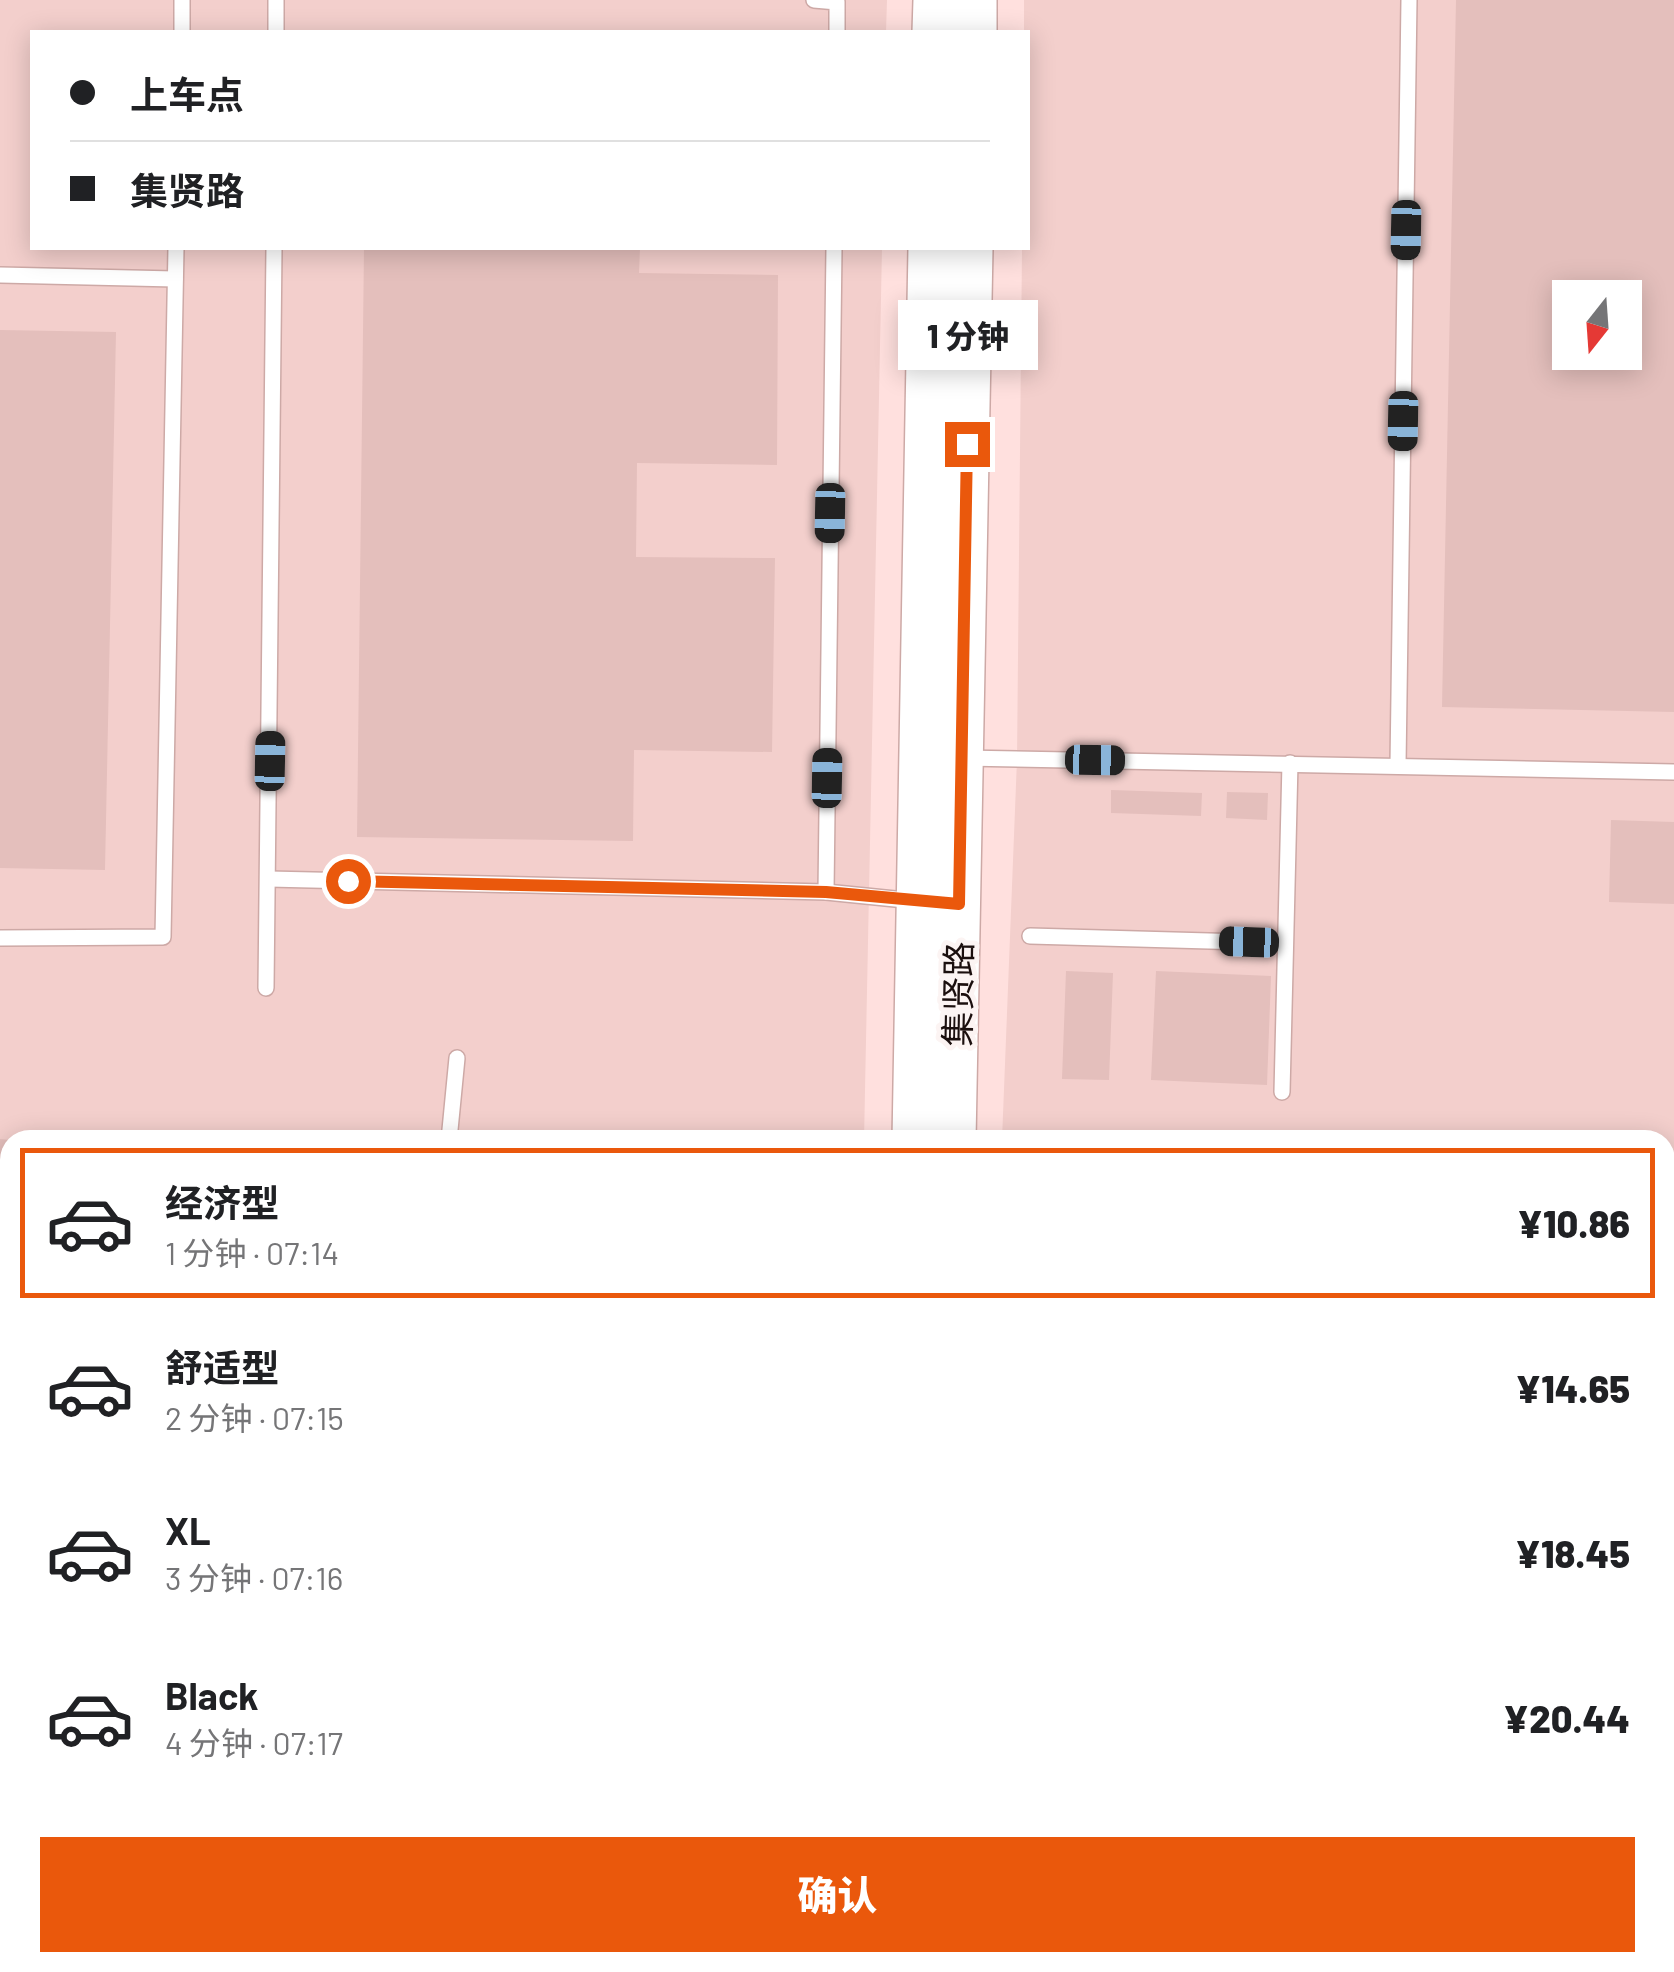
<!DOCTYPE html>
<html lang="zh">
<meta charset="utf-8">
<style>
:root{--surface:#fff;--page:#f6f6f6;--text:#202124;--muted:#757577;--line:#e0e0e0;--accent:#ea580c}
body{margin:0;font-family:Barlow,"Noto Sans SC",sans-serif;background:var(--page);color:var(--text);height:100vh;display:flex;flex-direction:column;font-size:38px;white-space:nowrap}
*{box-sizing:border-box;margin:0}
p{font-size:32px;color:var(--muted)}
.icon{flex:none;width:55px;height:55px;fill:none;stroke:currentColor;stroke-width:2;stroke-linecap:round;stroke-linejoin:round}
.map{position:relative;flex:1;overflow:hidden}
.drawer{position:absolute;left:0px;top:1130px;width:1675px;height:842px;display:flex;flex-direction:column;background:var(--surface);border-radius:30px 30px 0 0;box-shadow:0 5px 25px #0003}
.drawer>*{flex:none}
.banner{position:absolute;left:30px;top:30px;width:1000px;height:220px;border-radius:0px;box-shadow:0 5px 25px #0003;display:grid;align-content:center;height:220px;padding:0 40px;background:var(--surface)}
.needle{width:65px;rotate:197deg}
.buttons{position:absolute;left:1552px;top:280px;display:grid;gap:20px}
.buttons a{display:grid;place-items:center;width:90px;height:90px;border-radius:0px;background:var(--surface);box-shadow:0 5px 25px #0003;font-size:50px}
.end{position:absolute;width:45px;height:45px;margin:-22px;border:12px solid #ea580c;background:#fff;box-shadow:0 0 0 5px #fff}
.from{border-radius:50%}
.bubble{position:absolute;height:70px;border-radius:0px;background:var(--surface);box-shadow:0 5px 25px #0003;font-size:32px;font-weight:800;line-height:70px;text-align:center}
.car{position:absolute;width:30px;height:60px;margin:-30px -15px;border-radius:12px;box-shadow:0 0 8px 2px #0007;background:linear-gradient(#222 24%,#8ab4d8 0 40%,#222 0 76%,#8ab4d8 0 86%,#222 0)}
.banner b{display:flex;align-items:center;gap:35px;height:95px;font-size:38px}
.banner b+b{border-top:2px solid var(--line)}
.banner i{width:25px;height:25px;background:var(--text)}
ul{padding:18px 0 0;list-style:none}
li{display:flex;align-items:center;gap:30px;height:150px;margin:0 20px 15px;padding:0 20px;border:5px solid transparent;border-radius:0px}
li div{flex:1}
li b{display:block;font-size:38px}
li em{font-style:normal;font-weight:800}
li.on{border-color:var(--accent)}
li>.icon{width:90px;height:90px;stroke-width:1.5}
.primary-button{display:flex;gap:20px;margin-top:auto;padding:20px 40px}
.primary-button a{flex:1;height:115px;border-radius:0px;background:var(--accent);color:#fff;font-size:40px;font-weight:800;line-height:115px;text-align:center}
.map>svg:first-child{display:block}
.built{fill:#f3cfcc;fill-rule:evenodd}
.building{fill:#e4bfbc;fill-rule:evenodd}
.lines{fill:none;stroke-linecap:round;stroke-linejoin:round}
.lane-casing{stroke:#cda9a6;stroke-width:18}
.secondary-casing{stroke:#cda9a6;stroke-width:48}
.lane{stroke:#fff;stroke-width:15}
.secondary{stroke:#fff;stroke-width:45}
.route{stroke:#ea580c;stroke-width:12}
.labels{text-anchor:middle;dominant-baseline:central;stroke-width:10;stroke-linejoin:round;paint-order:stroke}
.street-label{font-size:35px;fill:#1b0f0e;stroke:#fcf4f3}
</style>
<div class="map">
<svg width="1674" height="1972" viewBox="0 0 1674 1972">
<rect width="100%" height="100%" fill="#ffe0de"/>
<g class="built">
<polygon points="0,0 887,0 886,32 32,32 32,248 882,248 864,1140 10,1140 10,1962 846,1962 845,1972 0,1972"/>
<path d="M1024 0H1674V1525L1665 1524V1140H1002L1017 759 1022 248H1028V32H1024ZM1570 298H1625V352H1570Z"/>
</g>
<g class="building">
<path d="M1456 0H1674V712L1442 707ZM1570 298H1625V352H1570Z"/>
<polygon points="364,248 640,248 639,273 778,275 777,465 637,463 636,557 775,558 772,752 634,750 633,841 357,837"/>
<polygon points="0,330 116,332 105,870 0,868"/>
<polygon points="1111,790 1202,793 1201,816 1111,813"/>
<polygon points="1227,792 1268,793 1267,820 1226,818"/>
<polygon points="1611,820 1674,822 1674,904 1609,902"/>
<polygon points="1066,971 1113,973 1109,1080 1062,1079"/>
<polygon points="1156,971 1271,976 1267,1085 1151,1080"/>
<polygon points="0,1139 10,1140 10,1683 0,1682"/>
<rect x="1665" y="1158" width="9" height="79"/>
<rect x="1665" y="1334" width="9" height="168"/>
<polygon points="1665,1850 1674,1850 1674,1972 1154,1972 1154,1962 1665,1962"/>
</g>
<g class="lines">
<g class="lane-casing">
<g id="lane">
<polyline points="814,0 837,2 837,32"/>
<polyline points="182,32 182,0"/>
<polyline points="276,32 276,0"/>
<polyline points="0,275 175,279"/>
<polyline points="963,758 1674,772"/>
<polyline points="1398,765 1409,0"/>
<polyline points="269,879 826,892 915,901"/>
<polyline points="826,892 834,248"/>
<polyline points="1030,936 1285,943"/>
<polyline points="0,938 163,937 176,248"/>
<polyline points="266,988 274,248"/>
<polyline points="1282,1092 1290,763"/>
<polyline points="449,1140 457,1058"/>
<polyline points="1665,1276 1674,1276"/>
<polyline points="0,1770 10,1772"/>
</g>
</g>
<g class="secondary-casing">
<g id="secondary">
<polyline points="935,32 936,0"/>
<polyline points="974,32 974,0"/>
<polyline points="915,1140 931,248"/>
<polyline points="953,1140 970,248"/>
<polyline points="899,1972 899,1962"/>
<polyline points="935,1972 935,1962"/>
</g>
</g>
<use href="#lane" class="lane"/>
<use href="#secondary" class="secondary"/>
</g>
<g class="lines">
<polyline class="route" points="348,881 826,892 959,904 967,444"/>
</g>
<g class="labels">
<g class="street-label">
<text transform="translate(957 994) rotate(-89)">集贤路</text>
</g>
</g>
</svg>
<div class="buttons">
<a><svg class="needle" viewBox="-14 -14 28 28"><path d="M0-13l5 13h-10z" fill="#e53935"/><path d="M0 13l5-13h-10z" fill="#757577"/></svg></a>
</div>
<i class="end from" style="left:348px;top:881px"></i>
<i class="end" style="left:967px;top:444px"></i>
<div class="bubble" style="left:898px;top:300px;width:140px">1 分钟</div>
<i class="car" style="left:1406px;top:230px;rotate:181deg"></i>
<i class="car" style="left:1403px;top:421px;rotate:181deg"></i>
<i class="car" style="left:830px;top:513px;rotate:181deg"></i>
<i class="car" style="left:1095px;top:760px;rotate:91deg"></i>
<i class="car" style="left:270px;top:761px;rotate:1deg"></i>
<i class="car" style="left:827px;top:778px;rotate:1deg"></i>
<i class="car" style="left:1249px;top:942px;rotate:272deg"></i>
<div class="banner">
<b><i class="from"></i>上车点</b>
<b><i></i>集贤路</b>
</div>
<section class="drawer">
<ul>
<li class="on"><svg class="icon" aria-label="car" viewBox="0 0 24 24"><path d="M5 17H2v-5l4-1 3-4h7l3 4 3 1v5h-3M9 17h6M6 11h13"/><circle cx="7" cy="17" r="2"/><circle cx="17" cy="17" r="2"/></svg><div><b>经济型</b><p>1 分钟 · 07:14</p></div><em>¥10.86</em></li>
<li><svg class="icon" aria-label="car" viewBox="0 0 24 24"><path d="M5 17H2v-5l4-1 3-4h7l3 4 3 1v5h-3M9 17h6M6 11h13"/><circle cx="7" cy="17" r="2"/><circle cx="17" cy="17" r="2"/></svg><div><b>舒适型</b><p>2 分钟 · 07:15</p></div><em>¥14.65</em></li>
<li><svg class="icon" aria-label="car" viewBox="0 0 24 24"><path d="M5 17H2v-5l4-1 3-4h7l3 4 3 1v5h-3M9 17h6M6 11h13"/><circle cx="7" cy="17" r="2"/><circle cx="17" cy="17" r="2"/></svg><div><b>XL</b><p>3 分钟 · 07:16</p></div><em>¥18.45</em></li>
<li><svg class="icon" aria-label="car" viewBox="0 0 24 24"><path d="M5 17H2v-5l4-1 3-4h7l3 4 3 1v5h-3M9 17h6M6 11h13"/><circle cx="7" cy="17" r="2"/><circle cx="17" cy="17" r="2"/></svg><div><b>Black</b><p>4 分钟 · 07:17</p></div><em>¥20.44</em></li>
</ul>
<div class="primary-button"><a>确认</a></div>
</section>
</div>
